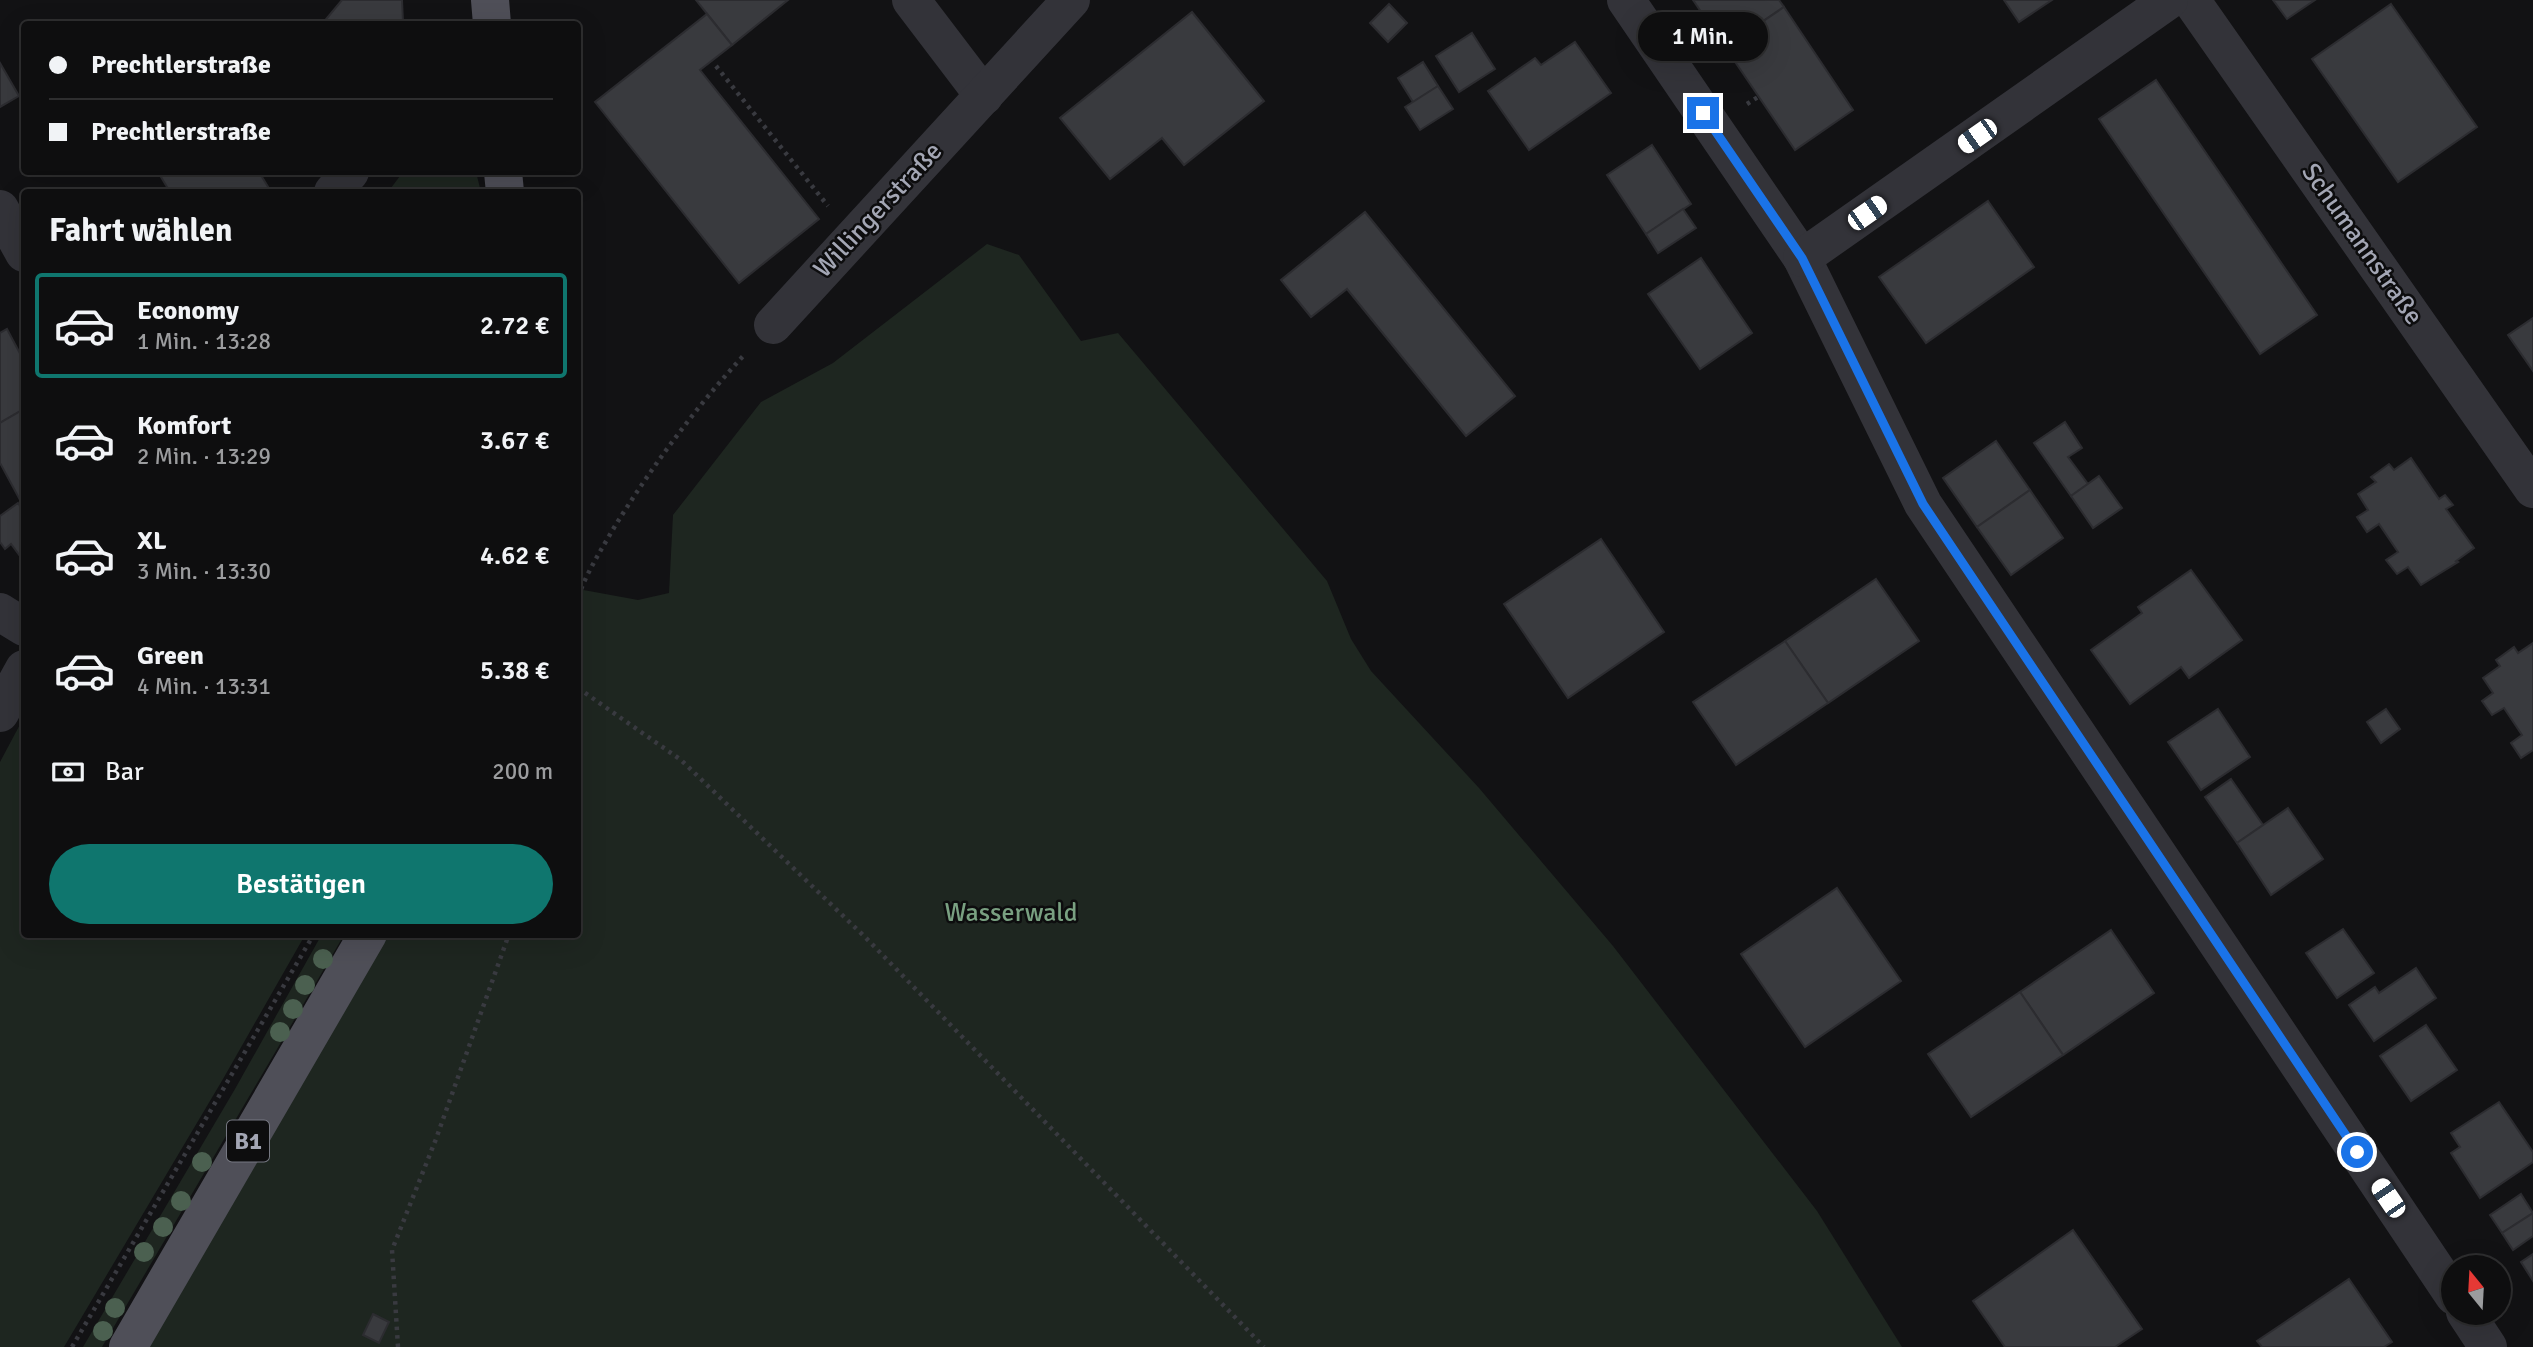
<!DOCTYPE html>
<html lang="de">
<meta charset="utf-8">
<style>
:root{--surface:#0e0e0f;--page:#171718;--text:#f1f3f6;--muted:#9b9c9e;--line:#2e2e2f;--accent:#0f766e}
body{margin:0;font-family:Signika,sans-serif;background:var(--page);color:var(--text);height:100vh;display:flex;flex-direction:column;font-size:26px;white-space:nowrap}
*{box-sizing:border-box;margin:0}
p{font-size:23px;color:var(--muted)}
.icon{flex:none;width:38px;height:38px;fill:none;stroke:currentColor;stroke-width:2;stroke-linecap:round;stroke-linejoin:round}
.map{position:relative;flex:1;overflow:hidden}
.side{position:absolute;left:21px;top:189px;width:560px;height:749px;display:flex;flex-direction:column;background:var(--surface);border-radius:7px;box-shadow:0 7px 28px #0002,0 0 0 2px var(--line)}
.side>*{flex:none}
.guide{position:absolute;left:21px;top:21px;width:560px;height:154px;border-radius:7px;box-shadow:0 7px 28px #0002,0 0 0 2px var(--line);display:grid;align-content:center;height:154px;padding:0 28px;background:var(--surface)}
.needle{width:46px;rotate:342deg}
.tools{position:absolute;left:2441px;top:1255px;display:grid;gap:14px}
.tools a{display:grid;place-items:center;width:70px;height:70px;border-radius:50%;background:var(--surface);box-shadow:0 7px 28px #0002,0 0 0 2px var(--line);font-size:35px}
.end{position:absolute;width:32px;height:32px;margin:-16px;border:9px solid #1a73e8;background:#fff;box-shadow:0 0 0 4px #fff}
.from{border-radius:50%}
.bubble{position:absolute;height:49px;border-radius:24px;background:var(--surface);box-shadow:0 7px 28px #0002,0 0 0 2px var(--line);font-size:23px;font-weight:600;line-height:49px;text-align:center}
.car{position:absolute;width:21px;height:42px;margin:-21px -10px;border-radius:9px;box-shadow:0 0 5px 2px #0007;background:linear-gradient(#fff 24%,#345 0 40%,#fff 0 76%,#345 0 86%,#fff 0)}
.guide b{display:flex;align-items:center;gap:24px;height:66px;font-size:26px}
.guide b+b{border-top:2px solid var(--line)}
.guide i{width:18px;height:18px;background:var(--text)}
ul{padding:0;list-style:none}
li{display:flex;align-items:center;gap:21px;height:105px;margin:0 14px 10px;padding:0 14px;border:4px solid transparent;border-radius:7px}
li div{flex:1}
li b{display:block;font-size:26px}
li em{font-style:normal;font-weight:600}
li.on{border-color:var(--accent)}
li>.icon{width:63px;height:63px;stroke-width:1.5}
h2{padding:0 28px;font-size:32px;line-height:84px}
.pay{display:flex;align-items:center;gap:18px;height:77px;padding:0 28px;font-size:26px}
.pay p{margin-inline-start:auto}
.action{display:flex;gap:14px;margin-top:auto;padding:14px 28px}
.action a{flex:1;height:80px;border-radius:42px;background:var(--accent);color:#fff;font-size:28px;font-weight:600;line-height:80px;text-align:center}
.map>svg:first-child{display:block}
.green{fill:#1e2620}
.building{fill:#393a3e;stroke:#2c2c30;stroke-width:2}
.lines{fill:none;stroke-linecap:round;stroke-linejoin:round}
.path{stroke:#393a40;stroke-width:4.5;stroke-dasharray:3.5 5;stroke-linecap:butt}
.street{stroke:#333339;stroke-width:38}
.primary{stroke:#4f4f58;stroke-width:38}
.tree{fill:#4b6050}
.route{stroke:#1a73e8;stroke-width:9}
.labels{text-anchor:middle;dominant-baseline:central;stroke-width:5;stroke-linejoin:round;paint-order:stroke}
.shield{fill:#0d0d0e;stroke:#767882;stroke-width:2}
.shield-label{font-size:24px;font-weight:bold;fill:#a3a6b4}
.street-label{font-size:26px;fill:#a3a6b4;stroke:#0d0d0e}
.park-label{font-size:26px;fill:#79a081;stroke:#0d0d0e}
</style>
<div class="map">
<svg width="2533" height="1347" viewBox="0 0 2533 1347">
<rect width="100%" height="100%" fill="#121214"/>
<g class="green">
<polygon points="403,172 476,172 481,192 388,192"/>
<polygon points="987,244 1019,255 1081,341 1118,333 1327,581 1351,639 1371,671 1479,788 1613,946 1817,1211 1902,1347 148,1347 386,935 578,934 578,589 638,600 669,593 673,515 761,402 833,363"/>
<polygon points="24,717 24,934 305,935 223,1079 64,1347 0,1347 0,762"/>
<polygon points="322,934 344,935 102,1347 83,1347 235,1089"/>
</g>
<g class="building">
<polygon points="342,0 402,0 403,22 401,24 322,24"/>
<polygon points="696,0 788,0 732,45"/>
<polygon points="1693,0 1779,0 1784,7 1725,47"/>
<polygon points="2004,0 2052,0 2019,22"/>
<polygon points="2273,0 2315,0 2287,19"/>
<polygon points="1389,4 1407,23 1388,42 1370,23"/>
<polygon points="2391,4 2477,127 2398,182 2312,59"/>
<polygon points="1784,7 1853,110 1795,150 1725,47"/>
<polygon points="1192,12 1264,101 1184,165 1162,138 1110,179 1060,118"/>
<polygon points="707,14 732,45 700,70 819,219 739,283 595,102"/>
<polygon points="1472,33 1495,69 1459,92 1436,56"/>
<polygon points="1575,42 1611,93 1529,150 1488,91 1535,58 1541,65"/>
<polygon points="1423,62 1438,86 1413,102 1398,78"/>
<polygon points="0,63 19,96 0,107"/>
<polygon points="2156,80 2317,315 2260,354 2099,119"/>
<polygon points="1438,86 1453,109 1420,130 1405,107"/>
<polygon points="1652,145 1691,204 1646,234 1607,175"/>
<polygon points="158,172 259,172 270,190 265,192 170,192"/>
<polygon points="1988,201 2034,267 1926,343 1879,277"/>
<polygon points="1683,209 1696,228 1658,253 1646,234"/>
<polygon points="1365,212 1515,396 1466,436 1347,289 1311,317 1281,280"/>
<polygon points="1701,258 1752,333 1700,369 1648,294"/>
<polygon points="2533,318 2533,371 2508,335"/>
<polygon points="7,329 24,361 24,409 0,423 0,333"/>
<polygon points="24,409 24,498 20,500 0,463 0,423"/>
<polygon points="2065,422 2082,448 2068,457 2088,484 2071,496 2034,443"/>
<polygon points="1996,441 2030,490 1977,527 1943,478"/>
<polygon points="2411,458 2439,499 2445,495 2453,505 2446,509 2474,548 2456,561 2458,562 2421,585 2408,567 2397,574 2386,560 2398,552 2379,524 2367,532 2357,517 2368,510 2358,494 2376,482 2371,477 2389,464 2394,470"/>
<polygon points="2099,476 2122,508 2093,528 2071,496"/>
<polygon points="2030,490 2063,538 2011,575 1977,527"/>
<polygon points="18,503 24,512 23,560 11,544 5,549 0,542 0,516"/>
<polygon points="1601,539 1664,632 1568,698 1504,604"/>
<polygon points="2191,570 2242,640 2189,678 2181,667 2130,704 2091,650 2142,613 2138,607"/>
<polygon points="1876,579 1919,641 1828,703 1785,641"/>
<polygon points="1785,641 1828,703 1736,765 1693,702"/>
<polygon points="2533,643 2533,750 2521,758 2511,743 2522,735 2504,708 2492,715 2482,701 2493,693 2483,678 2500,666 2496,660 2514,647 2518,653"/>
<polygon points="2218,709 2250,757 2201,790 2168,742"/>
<polygon points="2386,709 2400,729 2381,743 2367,722"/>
<polygon points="2231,779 2263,825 2237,843 2205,797"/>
<polygon points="2288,808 2323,859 2271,895 2237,843"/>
<polygon points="1837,888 1901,981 1805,1047 1741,954"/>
<polygon points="2343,929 2374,973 2337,998 2306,953"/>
<polygon points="2111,930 2154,993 2063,1055 2020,992"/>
<polygon points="2416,968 2436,998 2374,1041 2349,1005 2375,987 2379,993"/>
<polygon points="2020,992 2063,1055 1971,1117 1928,1054"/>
<polygon points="2426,1025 2457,1070 2411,1101 2380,1056"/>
<polygon points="2499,1102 2533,1152 2533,1162 2480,1198 2451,1153 2460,1147 2451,1133"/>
<polygon points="2521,1194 2533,1213 2502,1233 2490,1215"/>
<polygon points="2533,1213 2533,1236 2513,1250 2502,1233"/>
<polygon points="2073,1230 2142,1329 2115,1347 2005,1347 1973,1301"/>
<polygon points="2533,1254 2533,1281 2521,1262"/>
<polygon points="2349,1279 2392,1342 2384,1347 2262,1347 2257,1341"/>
<polygon points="373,1314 389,1322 379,1343 363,1335"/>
</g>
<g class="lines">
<g class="path">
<polyline points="716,66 828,206"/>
<polyline points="1747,104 1758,97"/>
<path d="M578 597C587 572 601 550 615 526 653 465 696 407 745 354"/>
<polyline points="578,688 681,760 865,937 1264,1347"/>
<polyline points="72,1347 314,934"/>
<polyline points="398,1347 392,1250 436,1139 509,934"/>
</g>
<g class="street">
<polyline points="911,0 984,96"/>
<polyline points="1626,0 1802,258 1923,504 2454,1296"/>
<polyline points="2191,0 2533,489"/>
<polyline points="333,192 350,172"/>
<polyline points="0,209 24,253"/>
<polyline points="1802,258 2169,0"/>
<polyline points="773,325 1071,0"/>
<polyline points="0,612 24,627"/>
<polyline points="0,713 24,669"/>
<polyline points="2465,1312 2488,1347"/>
</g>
<g class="primary">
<polyline points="490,0 492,24"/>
<polyline points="503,172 505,192"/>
<polyline points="128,1347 368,934"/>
</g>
</g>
<g class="tree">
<circle cx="323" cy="959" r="10"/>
<circle cx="305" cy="985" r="10"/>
<circle cx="293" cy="1009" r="10"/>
<circle cx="280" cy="1032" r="10"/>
<circle cx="202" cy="1162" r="10"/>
<circle cx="181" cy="1201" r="10"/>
<circle cx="163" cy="1227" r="10"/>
<circle cx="144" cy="1252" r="10"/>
<circle cx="115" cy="1308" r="10"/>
<circle cx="103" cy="1331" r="10"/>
</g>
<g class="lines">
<polyline class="route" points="1703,113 1802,258 1923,504 2357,1152"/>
</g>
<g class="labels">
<rect class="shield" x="227" y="1120.5" width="42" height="41" rx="5"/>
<g class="shield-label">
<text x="248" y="1141">B1</text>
</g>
<g class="street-label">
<text transform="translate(878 210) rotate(-47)">Willingerstraße</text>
<text transform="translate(2362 244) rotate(55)">Schumannstraße</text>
</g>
<g class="park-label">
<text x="1011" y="913">Wasserwald</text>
</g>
</g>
</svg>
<div class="tools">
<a><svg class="needle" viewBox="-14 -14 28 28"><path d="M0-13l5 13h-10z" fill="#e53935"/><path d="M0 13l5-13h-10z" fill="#9b9c9e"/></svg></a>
</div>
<i class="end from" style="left:2357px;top:1152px"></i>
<i class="end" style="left:1703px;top:113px"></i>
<div class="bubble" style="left:1638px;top:12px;width:130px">1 Min.</div>
<i class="car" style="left:1977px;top:136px;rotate:235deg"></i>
<i class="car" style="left:1867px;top:213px;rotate:55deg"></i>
<i class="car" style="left:2388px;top:1198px;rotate:326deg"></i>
<div class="guide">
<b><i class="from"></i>Prechtlerstraße</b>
<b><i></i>Prechtlerstraße</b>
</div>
<section class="side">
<h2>Fahrt wählen</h2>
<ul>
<li class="on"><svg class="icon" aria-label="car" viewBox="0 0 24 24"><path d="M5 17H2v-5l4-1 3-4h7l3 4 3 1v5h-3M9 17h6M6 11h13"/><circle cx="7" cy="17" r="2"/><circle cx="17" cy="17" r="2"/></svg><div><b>Economy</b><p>1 Min. · 13:28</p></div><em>2.72 €</em></li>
<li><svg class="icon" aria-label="car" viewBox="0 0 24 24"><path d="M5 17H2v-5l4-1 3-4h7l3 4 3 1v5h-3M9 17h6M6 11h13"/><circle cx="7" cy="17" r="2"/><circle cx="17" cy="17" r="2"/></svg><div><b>Komfort</b><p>2 Min. · 13:29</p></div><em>3.67 €</em></li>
<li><svg class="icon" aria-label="car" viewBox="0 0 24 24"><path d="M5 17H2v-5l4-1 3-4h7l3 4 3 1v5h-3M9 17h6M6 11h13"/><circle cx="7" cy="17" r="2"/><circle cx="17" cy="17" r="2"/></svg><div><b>XL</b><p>3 Min. · 13:30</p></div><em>4.62 €</em></li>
<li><svg class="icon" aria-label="car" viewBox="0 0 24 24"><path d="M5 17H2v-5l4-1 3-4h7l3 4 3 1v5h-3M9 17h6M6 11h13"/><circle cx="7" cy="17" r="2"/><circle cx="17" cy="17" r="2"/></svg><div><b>Green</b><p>4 Min. · 13:31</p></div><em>5.38 €</em></li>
</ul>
<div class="pay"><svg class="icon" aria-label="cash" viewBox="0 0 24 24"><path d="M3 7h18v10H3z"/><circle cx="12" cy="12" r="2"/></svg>Bar<p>200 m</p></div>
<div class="action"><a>Bestätigen</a></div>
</section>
</div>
